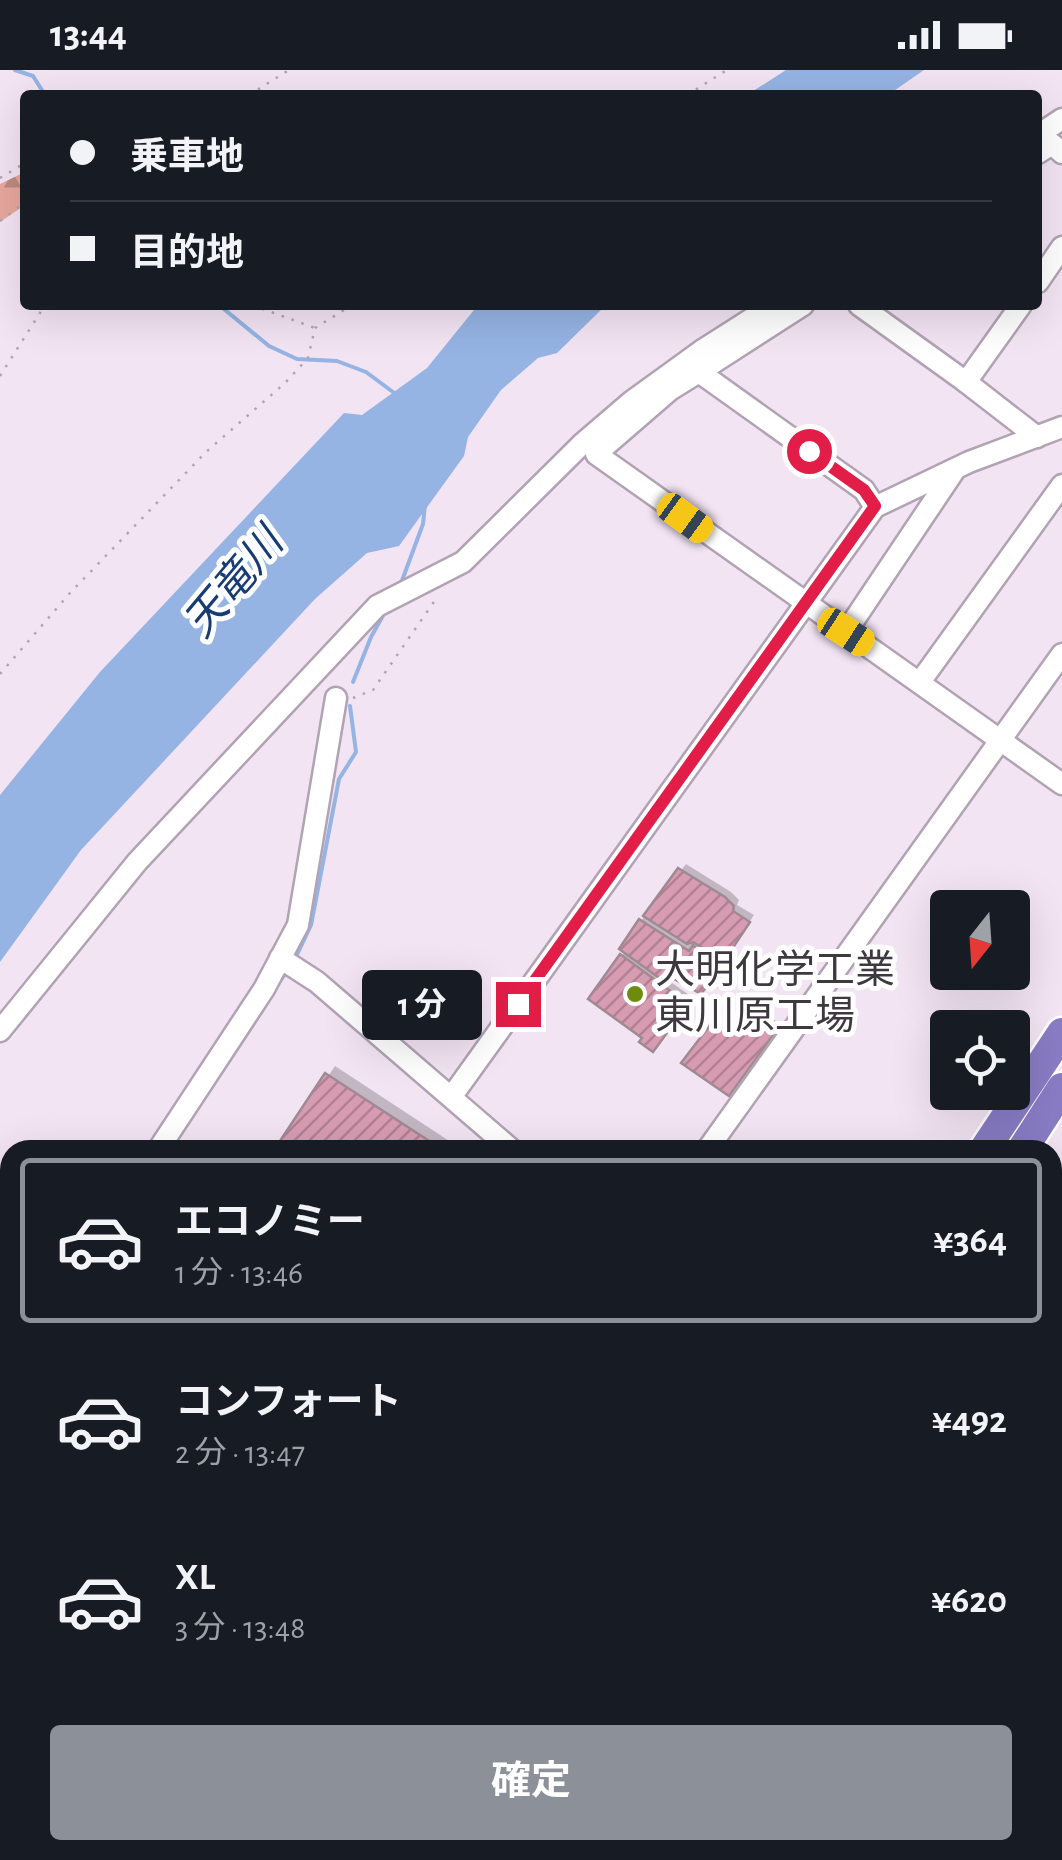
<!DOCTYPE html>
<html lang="ja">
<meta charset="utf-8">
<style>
:root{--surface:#171b24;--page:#242831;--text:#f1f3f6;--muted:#9ea1a6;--line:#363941;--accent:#8c9099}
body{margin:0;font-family:"Alegreya Sans","Noto Sans JP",sans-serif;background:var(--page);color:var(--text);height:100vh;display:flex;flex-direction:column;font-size:38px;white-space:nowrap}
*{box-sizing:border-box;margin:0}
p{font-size:32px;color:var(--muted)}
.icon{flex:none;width:55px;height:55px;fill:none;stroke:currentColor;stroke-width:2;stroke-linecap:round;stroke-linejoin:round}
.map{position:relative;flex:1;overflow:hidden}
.drawer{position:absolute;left:0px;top:1070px;width:1062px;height:720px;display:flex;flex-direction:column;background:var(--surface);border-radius:30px 30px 0 0;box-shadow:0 10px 40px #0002}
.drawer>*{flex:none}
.hud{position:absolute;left:20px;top:20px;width:1022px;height:220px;border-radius:10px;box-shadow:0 10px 40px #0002;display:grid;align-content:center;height:220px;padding:0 50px;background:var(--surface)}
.needle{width:65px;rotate:197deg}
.fabs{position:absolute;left:930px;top:820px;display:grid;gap:20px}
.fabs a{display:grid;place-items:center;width:100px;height:100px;border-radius:10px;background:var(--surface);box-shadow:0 10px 40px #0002;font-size:50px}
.end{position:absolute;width:45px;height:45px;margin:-22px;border:12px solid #e11d48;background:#fff;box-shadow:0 0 0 5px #fff}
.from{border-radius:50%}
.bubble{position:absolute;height:70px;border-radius:10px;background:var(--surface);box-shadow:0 10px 40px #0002;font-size:32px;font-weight:700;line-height:70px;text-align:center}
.car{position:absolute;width:30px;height:60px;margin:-30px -15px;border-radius:12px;box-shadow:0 0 8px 2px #0007;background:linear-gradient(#f5c518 24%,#345 0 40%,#f5c518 0 76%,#345 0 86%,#f5c518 0)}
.hud b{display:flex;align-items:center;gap:35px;height:95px;font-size:38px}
.hud b+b{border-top:2px solid var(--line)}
.hud i{width:25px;height:25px;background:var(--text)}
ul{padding:18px 0 0;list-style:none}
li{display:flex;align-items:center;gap:30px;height:165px;margin:0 20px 15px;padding:0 30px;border:5px solid transparent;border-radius:10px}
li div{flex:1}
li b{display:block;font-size:38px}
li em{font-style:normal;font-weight:700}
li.current{border-color:var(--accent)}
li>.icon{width:90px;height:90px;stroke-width:1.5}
.primary-button{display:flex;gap:20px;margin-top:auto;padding:20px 50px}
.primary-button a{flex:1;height:115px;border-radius:10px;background:var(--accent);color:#fff;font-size:40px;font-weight:700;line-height:115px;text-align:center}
.status{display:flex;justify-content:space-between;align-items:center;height:70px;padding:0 50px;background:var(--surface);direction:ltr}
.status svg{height:28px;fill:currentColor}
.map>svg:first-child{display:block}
.forest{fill:url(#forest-firs)}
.water{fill:#95b3e3}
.shadow{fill:#0003}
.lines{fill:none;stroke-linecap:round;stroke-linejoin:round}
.stream{stroke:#95b3e3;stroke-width:4}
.building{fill:url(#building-hatch);stroke:#a08a92;stroke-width:2.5}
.minor-casing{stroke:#b1a3b3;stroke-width:25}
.highway-casing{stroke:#fff;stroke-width:35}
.path{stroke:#b1a5b2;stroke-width:2.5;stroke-dasharray:2.5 8;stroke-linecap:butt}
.minor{stroke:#fff;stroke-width:20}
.highway{stroke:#897cc5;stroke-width:30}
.route{stroke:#e11d48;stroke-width:12}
.poi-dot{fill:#6d8c0d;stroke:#fff;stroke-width:4}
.labels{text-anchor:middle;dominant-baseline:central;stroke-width:10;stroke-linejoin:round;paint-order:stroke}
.poi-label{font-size:40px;fill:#3e383f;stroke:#fff;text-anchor:start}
.water-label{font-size:42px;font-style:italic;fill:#173b74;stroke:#fff}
</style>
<div class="status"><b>13:44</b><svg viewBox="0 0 49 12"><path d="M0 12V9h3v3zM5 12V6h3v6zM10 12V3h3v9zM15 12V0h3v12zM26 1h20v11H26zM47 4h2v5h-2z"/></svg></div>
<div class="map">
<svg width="1062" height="1790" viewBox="0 0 1062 1790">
<defs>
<pattern id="forest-firs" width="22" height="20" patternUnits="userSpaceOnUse" patternTransform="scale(2.5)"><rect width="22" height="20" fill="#e7a89f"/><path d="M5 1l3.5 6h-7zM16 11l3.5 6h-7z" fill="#bd8a83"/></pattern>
<pattern id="building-hatch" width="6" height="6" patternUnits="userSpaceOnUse" patternTransform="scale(2.5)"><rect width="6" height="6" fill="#d89cb2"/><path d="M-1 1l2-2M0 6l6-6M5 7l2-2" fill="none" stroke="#b18092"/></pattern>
</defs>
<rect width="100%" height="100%" fill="#f3e4f4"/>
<polygon class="forest" points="25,102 25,135 0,152 0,114"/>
<g class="water">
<polygon points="786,0 924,0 888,25 747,25"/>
<polygon points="478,235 606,235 557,283 538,288 501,320 468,367 464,386 399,476 367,483 315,529 81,780 0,892 0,725 100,602 344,343 362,345 427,298"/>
</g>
<g class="shadow">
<polygon points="686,794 731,822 739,830 737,835 754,845 730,882 707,878 707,884 722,894 706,915 661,905 692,927 659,973 645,967 622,886 641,851"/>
<polygon points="738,924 780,954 734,1017 685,993"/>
<polygon points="335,996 463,1080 277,1080"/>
</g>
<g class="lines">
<g class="stream">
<polyline points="15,0 33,6 45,25"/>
<polyline points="219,235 269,276 297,289 337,291 366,302 397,325"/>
<polyline points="400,516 423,454 425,435"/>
<polyline points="353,612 371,567 385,542"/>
<polyline points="295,889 311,855 339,709 356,682 350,636"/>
<polyline points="275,918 287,901"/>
<polyline points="0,1334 8,1321"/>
</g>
</g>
<g class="building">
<polygon points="678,798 725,827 734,836 733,841 750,852 724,891 693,872 687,874 643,846"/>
<polygon points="639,849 689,881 693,875 703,884 702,891 719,901 701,924 674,909 658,907 619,879"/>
<polygon points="620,884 688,934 653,982 639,972 642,968 588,929"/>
<polygon points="730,929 776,961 729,1026 681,993"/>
<polygon points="325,1003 443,1080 274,1080"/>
</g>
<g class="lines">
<g class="minor-casing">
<g id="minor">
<polyline points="1038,65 1062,49"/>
<polyline points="1038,83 1052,74 1062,83"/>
<polyline points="1038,212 1062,177"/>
<polyline points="859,235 966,312"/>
<polyline points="1021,235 966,312 1037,367"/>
<polyline points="699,302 803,235"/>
<polyline points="875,437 864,420 699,302 670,320 596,384 1062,714"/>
<polyline points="846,562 954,401"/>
<polyline points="920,612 1062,415"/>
<polyline points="280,888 317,912 512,1080"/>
<polyline points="0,961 137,792 377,536 463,492 583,373 632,331 701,281 773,235"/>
<polyline points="452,1026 875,437 969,392 1062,357"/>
<polyline points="158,1080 264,919 298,855 336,628"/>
<polyline points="707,1080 1062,584"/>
<polyline points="0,1315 10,1300"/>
<polyline points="1052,1431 1062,1418"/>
<polyline points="1052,1542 1062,1550"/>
<polyline points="0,1600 10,1606"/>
<polyline points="1052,1631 1062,1618"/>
<polyline points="0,1709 10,1694"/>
<polyline points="273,1780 288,1790"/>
<polyline points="238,1790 245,1780"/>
<polyline points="939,1790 947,1780"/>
</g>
</g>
<g class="highway-casing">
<g id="highway">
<polyline points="984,1080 1062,963"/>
<polyline points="1022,1080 1062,1018"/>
<polyline points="514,1790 521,1780"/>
<polyline points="549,1790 556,1780"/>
</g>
</g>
<g class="path">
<polyline points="249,25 289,0"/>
<polyline points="687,25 727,0"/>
<polyline points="0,108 25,93"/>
<polyline points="0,151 25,132"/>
<polyline points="252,235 315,258"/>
<polyline points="0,306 45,235"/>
<polyline points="0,604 70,523 206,382 285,313 308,288 315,258 352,235"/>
<polyline points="353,628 373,620 438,526"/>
</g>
<use href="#minor" class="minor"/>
<use href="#highway" class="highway"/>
</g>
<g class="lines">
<polyline class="route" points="518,934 875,436 864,420 809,381"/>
</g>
<circle class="poi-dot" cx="635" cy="924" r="10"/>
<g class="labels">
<g class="poi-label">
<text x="655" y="901">大明化学工業<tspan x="655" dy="46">東川原工場</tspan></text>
</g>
<g class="water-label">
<text transform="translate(234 513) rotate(-50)">天竜川</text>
</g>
</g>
</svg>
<div class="fabs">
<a><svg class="needle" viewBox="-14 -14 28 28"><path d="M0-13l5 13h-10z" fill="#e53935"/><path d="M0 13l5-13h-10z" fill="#9ea1a6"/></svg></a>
<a><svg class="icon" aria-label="locate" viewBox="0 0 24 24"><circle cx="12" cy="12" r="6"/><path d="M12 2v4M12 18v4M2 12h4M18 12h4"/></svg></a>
</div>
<i class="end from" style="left:809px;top:381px"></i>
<i class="end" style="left:518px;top:934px"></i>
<div class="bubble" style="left:362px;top:900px;width:120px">1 分</div>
<i class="car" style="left:685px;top:448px;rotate:126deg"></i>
<i class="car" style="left:846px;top:562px;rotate:123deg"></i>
<div class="hud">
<b><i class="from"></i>乗車地</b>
<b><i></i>目的地</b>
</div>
<section class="drawer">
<ul>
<li class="current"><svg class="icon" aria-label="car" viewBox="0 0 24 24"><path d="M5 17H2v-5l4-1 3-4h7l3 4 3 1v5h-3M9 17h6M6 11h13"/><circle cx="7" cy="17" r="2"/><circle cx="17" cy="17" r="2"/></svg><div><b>エコノミー</b><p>1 分 · 13:46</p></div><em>¥364</em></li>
<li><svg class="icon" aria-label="car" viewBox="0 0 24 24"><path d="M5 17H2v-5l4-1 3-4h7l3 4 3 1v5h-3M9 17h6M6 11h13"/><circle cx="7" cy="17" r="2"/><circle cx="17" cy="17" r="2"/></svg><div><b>コンフォート</b><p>2 分 · 13:47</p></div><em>¥492</em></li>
<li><svg class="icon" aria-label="car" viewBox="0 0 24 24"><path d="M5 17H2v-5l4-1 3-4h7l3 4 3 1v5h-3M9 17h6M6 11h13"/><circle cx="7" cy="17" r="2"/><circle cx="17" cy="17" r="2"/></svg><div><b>XL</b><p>3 分 · 13:48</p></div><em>¥620</em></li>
</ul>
<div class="primary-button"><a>確定</a></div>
</section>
</div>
